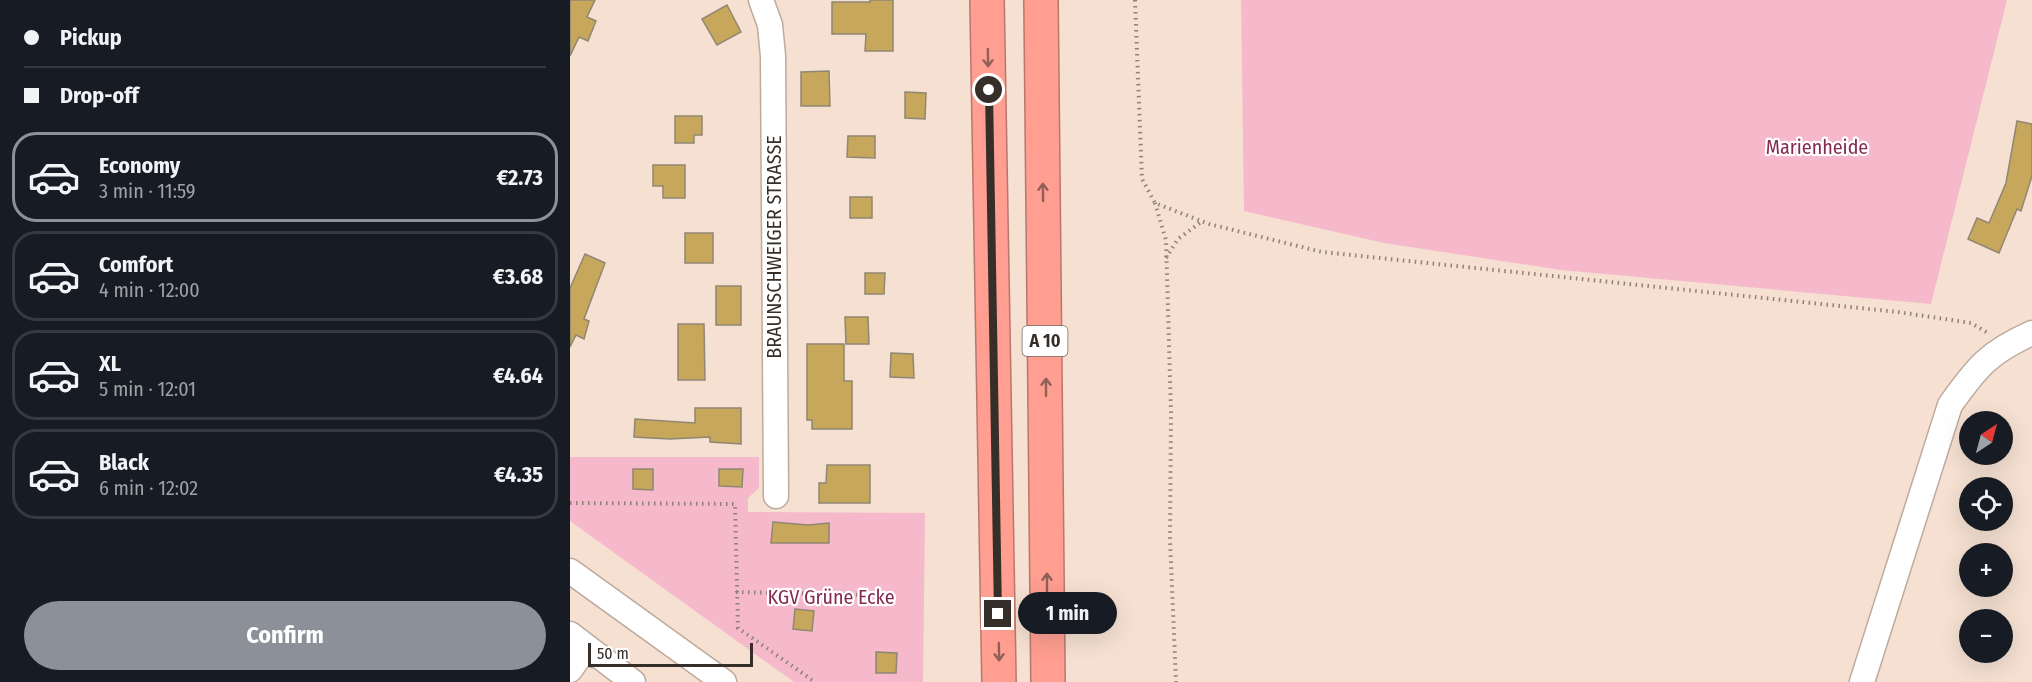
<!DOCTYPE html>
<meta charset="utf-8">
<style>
:root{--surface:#171b24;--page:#242831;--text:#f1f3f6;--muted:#9ea1a6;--line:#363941;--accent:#8c9099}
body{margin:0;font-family:"Fira Sans Condensed",sans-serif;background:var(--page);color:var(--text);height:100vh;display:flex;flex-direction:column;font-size:22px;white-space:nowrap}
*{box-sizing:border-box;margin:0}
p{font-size:20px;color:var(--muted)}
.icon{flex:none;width:33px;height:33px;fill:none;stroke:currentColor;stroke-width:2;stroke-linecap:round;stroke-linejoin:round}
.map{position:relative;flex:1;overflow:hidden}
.side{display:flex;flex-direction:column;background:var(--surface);width:570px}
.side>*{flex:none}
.top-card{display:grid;align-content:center;height:132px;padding:0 24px;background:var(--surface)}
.needle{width:39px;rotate:36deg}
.tools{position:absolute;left:1389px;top:411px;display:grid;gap:12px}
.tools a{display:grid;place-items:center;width:54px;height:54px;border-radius:50%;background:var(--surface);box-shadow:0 6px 24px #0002;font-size:30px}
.scale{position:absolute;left:18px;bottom:15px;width:165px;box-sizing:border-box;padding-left:6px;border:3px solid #362e28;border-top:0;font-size:16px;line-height:21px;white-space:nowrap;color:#362e28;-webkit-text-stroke:4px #fff;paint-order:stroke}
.end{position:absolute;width:27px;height:27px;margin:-14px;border:8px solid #362e28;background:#fff;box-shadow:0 0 0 3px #fff}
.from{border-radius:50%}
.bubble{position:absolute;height:42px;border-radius:21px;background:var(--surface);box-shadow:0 6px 24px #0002;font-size:20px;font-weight:700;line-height:42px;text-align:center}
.top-card b{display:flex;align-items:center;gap:21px;height:57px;font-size:22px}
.top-card b+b{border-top:2px solid var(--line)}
.top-card i{width:15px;height:15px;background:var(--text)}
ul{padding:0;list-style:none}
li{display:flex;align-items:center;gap:18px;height:90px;margin:0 12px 9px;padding:0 12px;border:3px solid var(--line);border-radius:24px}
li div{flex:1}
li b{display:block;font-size:22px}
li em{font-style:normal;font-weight:700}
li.current{border-color:var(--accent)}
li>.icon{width:54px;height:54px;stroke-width:1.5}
.action{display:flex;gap:12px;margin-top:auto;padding:12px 24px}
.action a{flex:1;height:69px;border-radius:36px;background:var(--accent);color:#fff;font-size:24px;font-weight:700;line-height:69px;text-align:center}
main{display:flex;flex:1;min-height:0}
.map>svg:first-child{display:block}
.green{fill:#f6b9cc}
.building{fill:#c7a75c;stroke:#908773;stroke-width:1.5}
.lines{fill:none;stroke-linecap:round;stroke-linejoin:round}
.minor-casing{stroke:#beaa9c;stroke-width:27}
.highway-casing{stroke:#b9776c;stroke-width:36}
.path{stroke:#8f8177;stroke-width:4;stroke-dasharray:1.5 4.5;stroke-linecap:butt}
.minor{stroke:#fff;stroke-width:24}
.highway{stroke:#ff9e91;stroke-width:33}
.oneway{stroke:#906057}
.route{stroke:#362e28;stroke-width:8}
.labels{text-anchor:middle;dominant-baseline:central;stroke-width:4.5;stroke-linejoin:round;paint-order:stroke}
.shield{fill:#fff;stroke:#726d68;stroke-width:1.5}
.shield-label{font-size:18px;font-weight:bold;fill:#362e28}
.park-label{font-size:20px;fill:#862a50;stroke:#fff}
.street-label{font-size:20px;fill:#362e28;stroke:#fff}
</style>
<main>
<section class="side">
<div class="top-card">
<b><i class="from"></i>Pickup</b>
<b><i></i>Drop-off</b>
</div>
<ul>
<li class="current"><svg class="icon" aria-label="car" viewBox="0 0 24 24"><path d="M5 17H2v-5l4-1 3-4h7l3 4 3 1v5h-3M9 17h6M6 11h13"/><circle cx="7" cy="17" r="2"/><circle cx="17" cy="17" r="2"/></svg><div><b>Economy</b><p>3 min · 11:59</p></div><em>€2.73</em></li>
<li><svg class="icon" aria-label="car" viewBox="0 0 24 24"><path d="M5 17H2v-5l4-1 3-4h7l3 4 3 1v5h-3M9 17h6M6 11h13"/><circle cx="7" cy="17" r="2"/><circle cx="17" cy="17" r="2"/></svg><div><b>Comfort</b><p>4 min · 12:00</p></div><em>€3.68</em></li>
<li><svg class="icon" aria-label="car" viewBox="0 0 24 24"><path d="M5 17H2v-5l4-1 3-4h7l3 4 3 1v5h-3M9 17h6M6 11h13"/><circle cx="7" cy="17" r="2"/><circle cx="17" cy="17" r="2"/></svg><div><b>XL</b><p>5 min · 12:01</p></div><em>€4.64</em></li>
<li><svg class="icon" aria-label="car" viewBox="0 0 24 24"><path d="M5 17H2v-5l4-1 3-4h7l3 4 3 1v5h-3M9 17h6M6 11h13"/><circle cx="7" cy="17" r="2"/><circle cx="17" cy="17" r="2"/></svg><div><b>Black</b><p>6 min · 12:02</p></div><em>€4.35</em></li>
</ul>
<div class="action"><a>Confirm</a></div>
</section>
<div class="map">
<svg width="1462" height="682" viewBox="0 0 1462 682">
<rect width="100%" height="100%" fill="#f5e0d1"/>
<g class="green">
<polygon points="671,0 1437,0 1361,304 991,270 814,243 674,211"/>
<polygon points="0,457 189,457 189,488 178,498 178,512 355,513 353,682 224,682 0,521"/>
</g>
<g class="building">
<polygon points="0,0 25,0 17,17 26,21 18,41 9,37 0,56"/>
<polygon points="300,0 323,0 323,51 295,51 296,34 262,34 262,2 300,2"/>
<polygon points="157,5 171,32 147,45 132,19"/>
<polygon points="259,71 260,106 231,106 231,72"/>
<polygon points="335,92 356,93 355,119 335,118"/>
<polygon points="105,116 132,116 132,135 124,135 124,143 105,143"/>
<polygon points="1447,121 1462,124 1462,176 1451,211 1447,209 1429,253 1398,239 1407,218 1419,223 1436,183"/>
<polygon points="278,136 305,136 305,158 277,157"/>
<polygon points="83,165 115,165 115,198 93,198 93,186 83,186"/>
<rect x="280" y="197" width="22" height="21"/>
<rect x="115" y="233" width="28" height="30"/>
<polygon points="15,254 35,263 14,319 19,321 14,339 6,335 0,347 0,288"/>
<polygon points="295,273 315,273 314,294 295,294"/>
<rect x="146" y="286" width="25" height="39"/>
<polygon points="275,317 298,317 299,344 276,344"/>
<polygon points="108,324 134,324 135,380 108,380"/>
<polygon points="237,344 274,344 274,381 282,381 282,429 242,429 242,420 237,420"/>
<polygon points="321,353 343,354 344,378 320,377"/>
<polygon points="125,408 171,408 171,444 140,442 140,437 100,439 64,437 65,419 125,423"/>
<polygon points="257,465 300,465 300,503 249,503 249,483 256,483"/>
<polygon points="63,469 83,469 83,490 63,489"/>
<polygon points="149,469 173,469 172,487 149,486"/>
<polygon points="203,522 238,525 259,523 259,543 201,543"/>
<polygon points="225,609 244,611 242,631 223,629"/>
<polygon points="306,652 327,653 326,673 306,673"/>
</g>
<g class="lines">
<g class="minor-casing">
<g id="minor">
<polyline points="191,0 200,25 203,56 206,496"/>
<polyline points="0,571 154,682"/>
<polyline points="0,634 29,656"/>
<polyline points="0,670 12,653 29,656 63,682"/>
<path d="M1292 682 1380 405C1407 367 1419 352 1462 333"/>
</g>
</g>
<g class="highway-casing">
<g id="highway">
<polyline points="417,0 429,682"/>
<polyline points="471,0 478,682"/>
</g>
</g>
<g class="path">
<polyline points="565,0 572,179 585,203 639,224 752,252 1328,312 1401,323 1418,333"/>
<polyline points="585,203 596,240 601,413 600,539 606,682"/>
<polyline points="596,258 608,239 631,222"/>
<polyline points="0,503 165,504 168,628 245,682"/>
<polyline points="166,592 298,595"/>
</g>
<use href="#minor" class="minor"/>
<use href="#highway" class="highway"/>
</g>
<defs><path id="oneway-shaft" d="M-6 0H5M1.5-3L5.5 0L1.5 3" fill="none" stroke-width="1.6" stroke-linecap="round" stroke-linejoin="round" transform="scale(1.5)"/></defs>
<g class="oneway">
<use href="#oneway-shaft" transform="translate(418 58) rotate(89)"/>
<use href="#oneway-shaft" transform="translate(473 192) rotate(-91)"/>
<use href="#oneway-shaft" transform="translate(476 387) rotate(-90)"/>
<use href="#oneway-shaft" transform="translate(477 582) rotate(-90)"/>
<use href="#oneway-shaft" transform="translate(429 652) rotate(89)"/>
</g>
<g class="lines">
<polyline class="route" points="419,90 428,614"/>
</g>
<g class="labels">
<rect class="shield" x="452.5" y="326" width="45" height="30" rx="4.5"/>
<g class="shield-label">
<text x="475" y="341">A 10</text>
</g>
<g class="park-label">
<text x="1247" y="147">Marienheide</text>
<text x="261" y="597">KGV Grüne Ecke</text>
</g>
<g class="street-label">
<text transform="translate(204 247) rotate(-90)">BRAUNSCHWEIGER STRASSE</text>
</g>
</g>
</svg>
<div class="tools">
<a><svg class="needle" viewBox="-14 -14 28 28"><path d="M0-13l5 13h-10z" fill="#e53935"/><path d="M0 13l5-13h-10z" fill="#9ea1a6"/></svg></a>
<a><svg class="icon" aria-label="locate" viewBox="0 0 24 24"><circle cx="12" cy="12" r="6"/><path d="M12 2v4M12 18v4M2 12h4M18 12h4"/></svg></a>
<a>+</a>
<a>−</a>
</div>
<div class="scale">50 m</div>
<i class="end from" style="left:419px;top:90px"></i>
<i class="end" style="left:428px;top:614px"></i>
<div class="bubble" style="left:448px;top:592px;width:99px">1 min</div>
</div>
</main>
